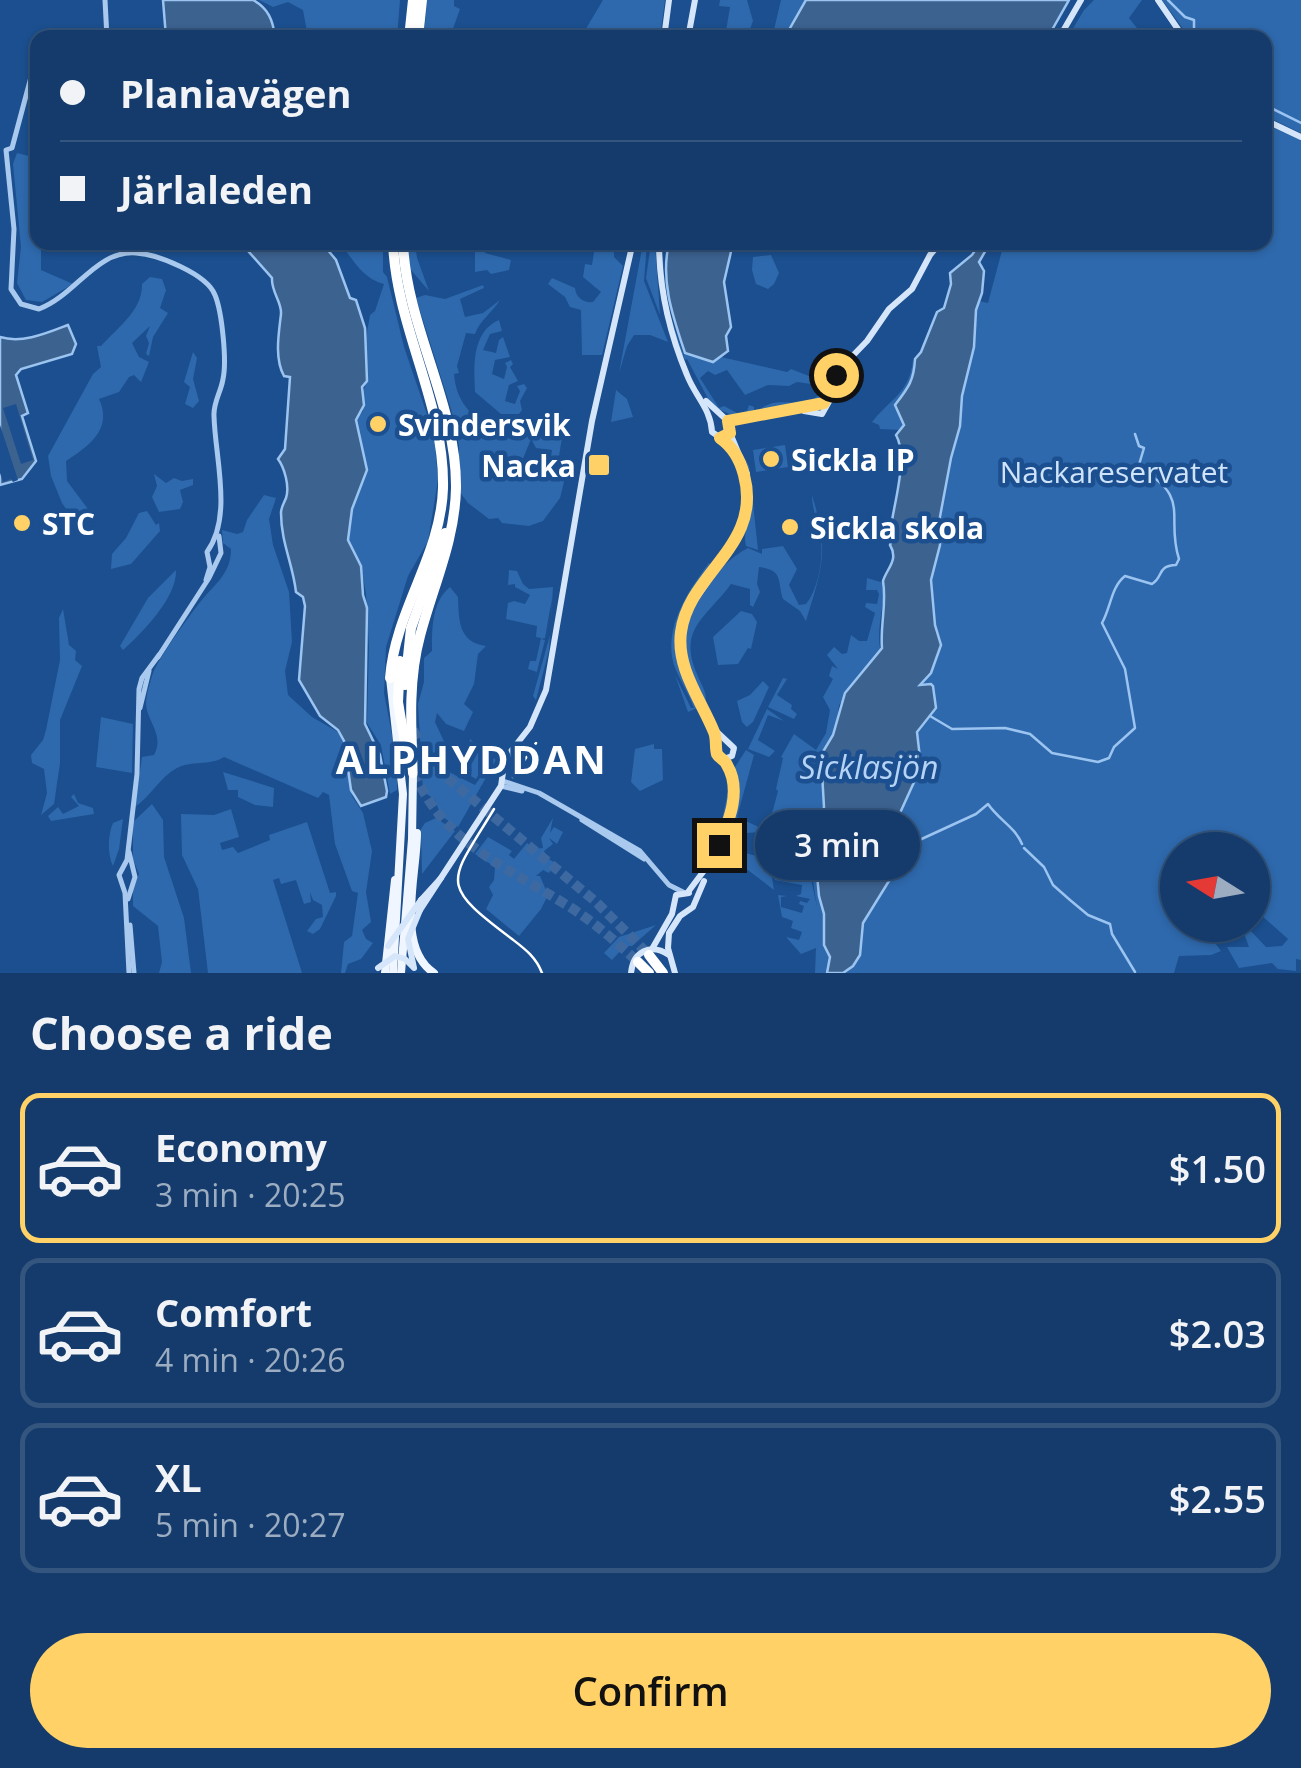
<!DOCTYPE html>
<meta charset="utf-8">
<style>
:root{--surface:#143b6b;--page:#1d4271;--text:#f1f3f6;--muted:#9dadc1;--line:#33557e;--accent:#ffd166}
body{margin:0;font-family:"Open Sans",sans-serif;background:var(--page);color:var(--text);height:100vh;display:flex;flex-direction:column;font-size:38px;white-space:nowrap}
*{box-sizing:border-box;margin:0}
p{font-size:32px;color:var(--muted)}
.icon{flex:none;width:55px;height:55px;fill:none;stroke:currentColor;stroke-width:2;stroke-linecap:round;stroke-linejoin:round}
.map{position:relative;height:973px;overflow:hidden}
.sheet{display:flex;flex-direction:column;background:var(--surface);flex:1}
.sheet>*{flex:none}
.banner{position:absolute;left:30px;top:30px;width:1242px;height:220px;border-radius:20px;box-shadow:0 2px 8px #0004,0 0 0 2px var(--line);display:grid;align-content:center;height:220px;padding:0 30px;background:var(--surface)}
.needle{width:65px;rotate:281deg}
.tools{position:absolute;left:1160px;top:832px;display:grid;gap:20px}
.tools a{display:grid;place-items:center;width:110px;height:110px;border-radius:50%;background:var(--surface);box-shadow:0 2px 8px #0004,0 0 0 2px var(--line);font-size:50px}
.end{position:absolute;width:45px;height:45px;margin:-22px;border:12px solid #ffd166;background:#111;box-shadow:0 0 0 5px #111}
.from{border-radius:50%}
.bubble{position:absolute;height:70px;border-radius:35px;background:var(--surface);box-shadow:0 2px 8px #0004,0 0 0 2px var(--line);font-size:32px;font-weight:600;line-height:70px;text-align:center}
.banner b{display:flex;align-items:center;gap:35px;height:95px;font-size:38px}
.banner b+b{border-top:2px solid var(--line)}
.banner i{width:25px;height:25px;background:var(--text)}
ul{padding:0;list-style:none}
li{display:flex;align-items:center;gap:30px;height:150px;margin:0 20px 15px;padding:0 10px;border:5px solid var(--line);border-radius:20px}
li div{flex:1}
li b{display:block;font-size:38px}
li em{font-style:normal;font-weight:600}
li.on{border-color:var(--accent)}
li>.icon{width:90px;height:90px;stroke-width:1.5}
h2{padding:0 30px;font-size:45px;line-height:120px}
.action{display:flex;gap:20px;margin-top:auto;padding:20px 30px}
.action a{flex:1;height:115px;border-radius:60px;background:var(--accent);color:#111;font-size:40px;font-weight:600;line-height:115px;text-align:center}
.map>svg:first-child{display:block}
.green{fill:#2e69ad;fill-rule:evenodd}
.water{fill:#3c6290;stroke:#9cc4f0;stroke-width:2.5}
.pier{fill:#1b4f8f}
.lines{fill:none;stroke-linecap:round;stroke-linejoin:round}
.stream{stroke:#9cc4f0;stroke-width:2.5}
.motorway-tunnel{stroke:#3d69a0;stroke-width:10;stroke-dasharray:10 5;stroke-linecap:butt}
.tertiary{stroke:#a9c9ee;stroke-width:5}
.secondary{stroke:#d6e6fa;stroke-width:6}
.primary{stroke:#f0f6ff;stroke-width:8}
.motorway{stroke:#fff;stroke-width:10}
.tram{stroke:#fff;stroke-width:2.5}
.secondary-bridge{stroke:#d6e6fa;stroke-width:6}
.route{stroke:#ffd166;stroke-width:12}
.poi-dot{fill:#ffd166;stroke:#1b4f8f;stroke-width:4}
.labels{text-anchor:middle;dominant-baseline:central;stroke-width:9;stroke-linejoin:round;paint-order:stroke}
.poi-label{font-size:30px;font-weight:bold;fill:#fff;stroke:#1b4f8f;text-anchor:start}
.park-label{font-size:30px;fill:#cfe3fa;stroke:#1b4f8f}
.water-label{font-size:32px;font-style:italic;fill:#b5d3f5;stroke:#1b4f8f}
.district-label{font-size:40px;font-weight:bold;letter-spacing:2.5px;fill:#fff;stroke:#1b4f8f}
</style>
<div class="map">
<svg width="1301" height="973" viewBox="0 0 1301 973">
<rect width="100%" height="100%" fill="#1b4f8f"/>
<g class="green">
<polygon points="259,0 400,0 397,37 308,37 303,10 288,2 273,7"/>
<polygon points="427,0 454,0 454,6 460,9 450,37 424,37"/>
<polygon points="603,0 665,0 660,37 581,37"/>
<polygon points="720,0 747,0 753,21 747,37 725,37 730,7 719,6"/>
<polygon points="781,0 807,0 786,37 772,38"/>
<polygon points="1094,0 1142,0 1129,18 1144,37 1068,37 1084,10"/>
<polygon points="1162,0 1301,0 1301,133 1265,116 1265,38 1189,37"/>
<polygon points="1265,124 1301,140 1301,960 1296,959 1296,971 1278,969 1272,963 1239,968 1227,947 1249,947 1242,928 1249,929 1266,947 1282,946 1288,939 1253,908 1252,850 1178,850 1178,925 1222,925 1214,931 1212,939 1221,951 1211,955 1179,956 1174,973 833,973 961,297 988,303 1004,243 1265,242"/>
<polygon points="17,153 37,158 38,242 41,243 41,270 73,284 42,302 26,300 17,283 21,247 13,164"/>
<path d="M339 243H379L383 248V272L387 277 404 347 434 435 438 480 428 541 408 576 386 647 384 693 397 761V790L390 794 381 745 367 723 369 647 366 594 361 566 348 540 352 509 367 470 356 420 363 411V392L367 381 364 350 370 315 375 311 384 284C361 278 354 259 339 243Z"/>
<polygon points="408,243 415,243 417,258 429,291 410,269"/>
<polygon points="475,243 485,243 485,253 511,260 509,270 491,274 487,270 475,272"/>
<polygon points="643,243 647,243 644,281 668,342 650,335 634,335 627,346 619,373"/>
<polygon points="651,243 655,243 660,315 646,278"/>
<path d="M662 243 666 303 684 356 685 353 713 361 721 357 787 372 791 369 827 383C823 413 783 403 760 409 785 391 805 418 826 386L797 382 789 386 768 385 745 395 727 370 715 375 708 371 700 378 719 408 724 406 739 414 747 411 749 405 754 407V410L734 416 712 406 687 359 685 360C666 322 662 284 662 243Z"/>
<path d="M603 244 614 246V257L623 266 602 355H582L581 310 570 307 565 297 548 284 552 278 575 288C576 298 584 303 593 302L601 292 583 277 585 264 592 265 595 246Z"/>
<polygon points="771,255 779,273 774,284 768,289 756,284 752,270 753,257"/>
<path d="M150 277 162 279 166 290 160 308 168 313 153 337 149 356 146 354 149 343 146 336 150 326 132 343 139 357 149 362 141 382 134 375 129 377 119 392 99 399C113 429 89 446 66 461L67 481 91 513 86 524 79 528 62 503 51 476 48 456 93 374 101 367 97 346H101C117 328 143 310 142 284Z"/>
<path d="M483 285 484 288 460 299 465 317 483 313 500 300C492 313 480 320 475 334L466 333 457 366 459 373 454 374C456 398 466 410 484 425L492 417 496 420 497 429 508 435 565 420 558 462 560 465 573 457 575 461 573 471 565 478 560 498 543 521 529 526 502 523 498 518 489 519 468 503 459 491V446L451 409 416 298 425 295 445 299ZM531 439 536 448 552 450 548 476 528 470 518 471Z"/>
<path d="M499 320 502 331 490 334 483 350 496 353 499 340 503 337 510 357 495 360 492 374 504 379 507 367 505 363 511 360 513 364 510 367 518 381 509 385 505 401 515 404 520 391 517 386 524 384 527 388 520 401 522 410 519 414H501L475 392C474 368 471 332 499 320Z"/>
<polygon points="193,352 197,358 193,379 199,401 193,408 185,404 190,387 184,382"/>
<path d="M913 359C916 377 910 390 895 404L904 425 902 430 880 429 879 425 872 422C891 398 910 393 913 359Z"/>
<polygon points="616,390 627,399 633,417 611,422"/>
<path d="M735 441 749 466 758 550 746 546C743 534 748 525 749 513 751 487 747 465 735 441Z"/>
<polygon points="785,445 788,467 756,472 753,450"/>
<polygon points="154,474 166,483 174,478 182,481 193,479 193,485 180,490 183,502 180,509 159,512 152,497 157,486"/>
<path d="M264 495 276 498 269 519 273 545 289 592 292 642 285 671 288 695 312 717 338 732 344 742 352 796 363 813 372 851 366 892 371 922 362 930 366 939 373 943 361 959 348 964 345 973H341L344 942 352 936 358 893 352 891 335 844 329 795 323 792 318 798 224 757C212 766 192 760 177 768 160 777 151 796 135 807L142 757 154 755C165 735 147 722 146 704 146 695 150 682 153 673 160 656 189 616 201 601 216 583 231 573 231 549L223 543 222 530 237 534 243 532 247 520Z"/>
<path d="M812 495C829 550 823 566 806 621L800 611 783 599C777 581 784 570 759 567L757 584 760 592 753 607 750 605V589L731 584C707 617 677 629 697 674 701 685 708 692 705 704 678 652 672 636 708 586 720 569 729 558 748 548L762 554V549L783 546 797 569 789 585 799 605 806 604C818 589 823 561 821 542 820 526 812 512 812 495Z"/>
<polygon points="147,511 156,525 159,523 160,531 131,564 111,569 112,554 126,538 139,513"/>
<path d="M709 563 711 565C667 624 665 642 697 708L688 712 675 675 691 708H694C689 694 679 679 674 665 663 628 688 591 709 563Z"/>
<path d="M176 570C177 597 144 631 123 650L120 646 148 598Z"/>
<polygon points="509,570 517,571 523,584 529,589 553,587 549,650 536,700 533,696 550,635 552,598 545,638 541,639 545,640 533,687 537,672 528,669 530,661 536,661 541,638 536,637 537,626 506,619 508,603 514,601 525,604 530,595 515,587 515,584 508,585"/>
<path d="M867 578 884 583C885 606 875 631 881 652L839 705 822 837H816L814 843 819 896 824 914V945L830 957 827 973H815L816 948 801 954 786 937 799 940 802 932 791 928 793 921 782 917 778 895 787 896 781 897V907L802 913 804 906 799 904 800 901 807 903 810 899 796 896 801 894 802 885 775 880 773 871 800 875 801 866 794 863 802 861 799 846 768 842 767 835 783 832 806 837 807 860 817 907 809 855 810 837 775 829 770 821 778 791 776 789 783 758 781 757 794 734 816 750 826 733 830 710 823 697 833 679 829 676 832 666 838 669 827 655 834 647 842 654 847 653 851 635 859 641H867L875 613 865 607 866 603 877 604 879 594 877 590H866Z"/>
<path d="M450 587 458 597C459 620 458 642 486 646L478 654 474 684 464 704 473 712 464 731 446 724 437 713 435 722 449 752V772L475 785 494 758 496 760 458 827 441 816 435 800 423 791 418 704 424 682V658L432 651C432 632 431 602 450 587Z"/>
<polygon points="63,609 69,645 76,651 75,660 82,666 60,720 60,763 54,804 41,815 47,793 44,769 32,763 31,755 43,740 46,730 60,660 59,618"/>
<polygon points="741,611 752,614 757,622 751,649 748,648 738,664 718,665 713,637"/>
<polygon points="783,678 787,679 777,695 792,705 791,709 797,714 794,719 768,707"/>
<polygon points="763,681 769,687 753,722 747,727 742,722 737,701 750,695"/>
<polygon points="767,709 784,721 768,715 758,740 775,751 769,757 748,749"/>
<polygon points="101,717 133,724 132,773 96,767"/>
<polygon points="470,739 490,756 476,779 469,775 472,770 456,760 463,747 469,752 477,750 469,745"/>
<polygon points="654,744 654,749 662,749 663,780 640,791 631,782 635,749"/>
<polygon points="746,750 754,755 737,817 763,829 761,832 730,834 739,791 735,767"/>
<polygon points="223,772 274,788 273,807 255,805 238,797 238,790 228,790"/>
<path d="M727 777C740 809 714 844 697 871L694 869 703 841 710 839 713 830H720L728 791Z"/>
<polygon points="74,794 78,803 93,808 94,814 51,821 48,816 58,807 63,814 79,806 71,797"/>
<polygon points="152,804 163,820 164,857 184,918 191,973 159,973 162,962 158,926 133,906 133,888 139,874 133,859 133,822"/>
<polygon points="231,809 239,837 220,843 222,850 233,847 238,853 270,840 269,835 307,822 330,893 336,892 336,896 320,929 313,934 307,931 316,919 323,917 322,905 313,900 310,892 311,902 304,904 296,880 281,884 279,878 273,880 302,973 208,973 198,889 182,855 181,814 214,815"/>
<polygon points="436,818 455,831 422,874 421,829 425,823"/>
<polygon points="553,818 550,833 554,827 563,832 557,844 549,838 553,844 544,851 546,857 555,863 549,873 543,870 536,876 540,876 548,895 541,909 519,936 486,909 493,895 489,887 494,880 495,867 475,854 488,837 512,851 509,855 514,859 527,843 534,849 543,848 541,838"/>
<path d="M123 819 119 849 113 866C107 854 108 834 113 823Z"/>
<polygon points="745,853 769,859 774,890 740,864 740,856"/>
<polygon points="656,925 632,946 625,946 612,960 604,953 619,937"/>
</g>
<g class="water">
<path d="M163 0H253C268 8 273 20 275 37H166Z"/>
<polygon points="806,0 1069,0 1048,37 785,37"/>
<path d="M981 242 990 243 979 262 984 271 982 293 976 310 974 347 962 396 960 426 951 458 939 522 940 545 931 580 935 625 941 645 931 673 920 685 931 684 933 686 936 708 917 732 920 758 915 780 900 813 904 839 897 868 863 923 860 955 853 966 843 973H827L830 957 824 945V914L819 896 814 843 824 807 821 755 833 735 845 693 882 648C880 625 887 604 883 581 887 568 899 560 890 545L894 537 890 533C893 506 909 458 896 435L904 425 895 405C908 388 914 381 915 359L921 352 937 312 944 308 951 284 950 273 972 255Z"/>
<path d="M241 243H322L336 260 350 298 356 300 365 328 367 381 362 387 364 405 356 420 367 470 352 509 348 540 361 566 363 595 367 608 365 724 380 755 387 791 386 797 361 806 351 790 344 741 338 730 320 716 299 680 305 606 303 597 296 592C293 565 281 542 281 513 281 507 284 503 286 498 290 486 284 467 278 459L285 449 290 377 284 376C274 358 279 332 281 314 282 302 271 292 272 278Z"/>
<path d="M669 243H733L724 282 731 327 726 336 728 351 713 362 685 353C673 317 660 281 669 243Z"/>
<path d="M68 325 76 344 72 354 21 369 16 375 28 413 22 416 36 461 22 479 0 485V337C22 344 47 333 68 325Z"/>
</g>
<g class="pier">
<polygon points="16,404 33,460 21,464 3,408"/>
<polygon points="0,425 18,480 13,482 11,479 3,482 0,473"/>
</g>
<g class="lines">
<g class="stream">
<polyline points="1168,0 1185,17 1194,20 1194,38"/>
<polyline points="1265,105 1301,123"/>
<path d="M930 716 952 729 1005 728 1030 734 1052 753 1098 762 1109 758 1114 747 1135 728 1125 669 1102 623C1111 607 1111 587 1125 576L1152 584C1164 577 1156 566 1176 565L1179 559C1165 516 1193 497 1138 468L1144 448 1139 446 1135 434"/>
<path d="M902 848 976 814 988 804C998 819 1015 827 1022 844"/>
<polyline points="1024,848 1044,867 1053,885 1070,900 1088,915 1110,924 1112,934 1135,972"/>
</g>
<g class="motorway-tunnel">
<polyline points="413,730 433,766 596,902 649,955"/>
<path d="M405 744C427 834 492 859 565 904 592 920 615 941 638 962"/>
</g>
<g class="tertiary">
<polyline points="105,0 107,38"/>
<path d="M38 51 12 148 6 150 14 229 11 289 21 304 39 309C76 295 96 250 136 253 157 254 207 274 215 295 222 312 227 361 223 379 221 392 213 403 214 416 215 458 233 516 207 552L210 567 206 580"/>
<polyline points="158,657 209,578 221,553 219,536"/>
<polyline points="140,708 149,671"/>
<polyline points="503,781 539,793 640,851 669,885 683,892"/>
<polyline points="501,786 522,791"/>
<polyline points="582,820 644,859"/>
<polyline points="128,899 135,877 129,852"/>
<polyline points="130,925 134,973"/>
<polyline points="129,973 125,893 119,875 127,860 137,774 139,689 142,678 159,655"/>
</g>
<g class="secondary">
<polyline points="1158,0 1184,38"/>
<polyline points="664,38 669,0"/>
<polyline points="688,38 695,0"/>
<polyline points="1059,38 1081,0"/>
<polyline points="1265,120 1301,137"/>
<path d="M659 242C659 289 669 332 687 375 695 396 711 409 712 432L728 443 737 456"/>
<polyline points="706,401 730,423"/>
<polyline points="804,411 822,414 831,398"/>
<polyline points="729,421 824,403 838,371 867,341 889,309 912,289 930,255 941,242"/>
<polyline points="717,732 734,748 732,756 724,759"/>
<polyline points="688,892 709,864 733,806 730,772 718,755 717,739 686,671 680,646 685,614 735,543 743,524 747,474 730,433"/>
<polyline points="421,900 441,878"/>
<polyline points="420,910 501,786 505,759 530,727 546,690 592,421 633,242"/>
<polyline points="652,949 672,914 676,895 689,893"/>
<path d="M631 973C633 951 651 943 669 955"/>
<polyline points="675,973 668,948 669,933 680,916 693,907 704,881"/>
</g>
<g class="primary">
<polyline points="390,678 403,794 393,973"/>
<path d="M417 833C417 875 395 947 434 973"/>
<polyline points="385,973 395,880"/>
<polyline points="401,973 412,839 413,773"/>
</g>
<g class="motorway">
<polyline points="409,38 413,0"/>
<polyline points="418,38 422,0"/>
<path d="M403 242C406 327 457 404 456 488 455 541 433 586 420 636 408 680 411 727 413 773"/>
<polyline points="400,661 398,702 405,744"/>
<path d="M390 678C395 610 441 556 443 488 445 403 396 328 393 242"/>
<polyline points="405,685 411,628 445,533"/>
<polyline points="649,955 663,973"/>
<polyline points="638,962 649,973"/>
</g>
<g class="tram">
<polyline points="513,777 536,743"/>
<path d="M494 809C449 883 437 883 512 939 525 949 536 957 542 973"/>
</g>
<g class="secondary-bridge">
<polyline points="388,946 421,900"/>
<polyline points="378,968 395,956 405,959 413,967"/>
<polyline points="414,968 408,939 420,910"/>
</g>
</g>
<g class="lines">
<path class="route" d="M719 845C729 821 742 790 727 765 725 760 719 758 717 754 715 748 717 739 714 732 701 700 676 668 681 632 689 572 763 546 744 475 740 459 733 447 720 438L730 433 728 421 824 403 836 375"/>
</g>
<g class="poi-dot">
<circle cx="378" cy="424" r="10"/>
<circle cx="771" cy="459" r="10"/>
<rect x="587" y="453" width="24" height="24" rx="5"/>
<circle cx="22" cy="523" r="10"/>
<circle cx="790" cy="527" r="10"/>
</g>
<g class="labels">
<g class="poi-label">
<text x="398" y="424">Svindersvik</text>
<text x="791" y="459">Sickla IP</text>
<text x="576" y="465" text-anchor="end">Nacka</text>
<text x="42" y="523">STC</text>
<text x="810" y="527">Sickla skola</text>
</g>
<g class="park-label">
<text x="1114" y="471">Nackareservatet</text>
</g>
<g class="water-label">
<text x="869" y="766">Sicklasjön</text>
</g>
<g class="district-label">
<text x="472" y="758">ALPHYDDAN</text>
</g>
</g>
</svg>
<div class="tools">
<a><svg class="needle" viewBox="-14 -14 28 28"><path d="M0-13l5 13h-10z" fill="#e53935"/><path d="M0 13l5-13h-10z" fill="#9dadc1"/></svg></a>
</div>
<i class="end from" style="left:836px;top:375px"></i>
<i class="end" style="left:719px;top:845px"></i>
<div class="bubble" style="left:755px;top:810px;width:165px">3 min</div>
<div class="banner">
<b><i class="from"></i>Planiavägen</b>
<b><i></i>Järlaleden</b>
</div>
</div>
<section class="sheet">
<h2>Choose a ride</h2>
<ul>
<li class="on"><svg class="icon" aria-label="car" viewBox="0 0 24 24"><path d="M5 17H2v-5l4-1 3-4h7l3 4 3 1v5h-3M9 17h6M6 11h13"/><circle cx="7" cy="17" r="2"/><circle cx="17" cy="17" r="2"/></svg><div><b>Economy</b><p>3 min · 20:25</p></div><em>$1.50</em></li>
<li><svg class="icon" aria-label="car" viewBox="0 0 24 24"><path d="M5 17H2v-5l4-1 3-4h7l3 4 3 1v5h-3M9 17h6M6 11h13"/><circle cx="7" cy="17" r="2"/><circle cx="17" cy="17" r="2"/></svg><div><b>Comfort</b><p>4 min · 20:26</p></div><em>$2.03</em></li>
<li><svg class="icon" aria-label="car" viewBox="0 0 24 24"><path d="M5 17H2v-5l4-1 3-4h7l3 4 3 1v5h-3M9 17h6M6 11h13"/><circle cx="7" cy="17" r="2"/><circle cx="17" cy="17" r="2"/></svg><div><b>XL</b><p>5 min · 20:27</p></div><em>$2.55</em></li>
</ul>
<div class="action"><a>Confirm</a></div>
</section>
